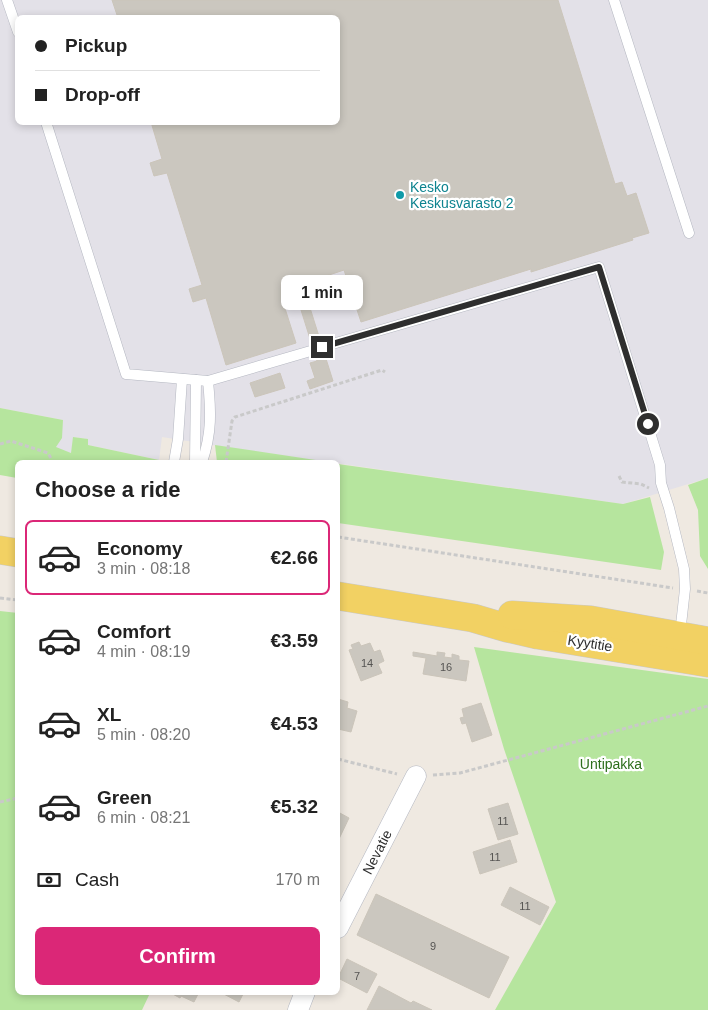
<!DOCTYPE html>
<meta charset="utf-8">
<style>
:root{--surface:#fff;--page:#f2f2f2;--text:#222;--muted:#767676;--line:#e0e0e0;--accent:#db2777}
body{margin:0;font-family:Arial,sans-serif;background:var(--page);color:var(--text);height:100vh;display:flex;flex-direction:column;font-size:19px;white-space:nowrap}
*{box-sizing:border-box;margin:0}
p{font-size:16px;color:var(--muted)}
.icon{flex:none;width:28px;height:28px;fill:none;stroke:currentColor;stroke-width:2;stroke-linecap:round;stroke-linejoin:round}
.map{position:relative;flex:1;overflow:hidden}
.drawer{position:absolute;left:15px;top:460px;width:325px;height:535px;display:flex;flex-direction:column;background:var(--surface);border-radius:8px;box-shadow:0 2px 8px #0003}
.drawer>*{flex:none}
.banner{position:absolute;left:15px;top:15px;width:325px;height:110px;border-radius:8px;box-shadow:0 2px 8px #0003;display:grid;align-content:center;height:110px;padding:0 20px;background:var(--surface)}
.end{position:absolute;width:22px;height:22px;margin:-11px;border:6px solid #2e2e2e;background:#fff;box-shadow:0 0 0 2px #fff}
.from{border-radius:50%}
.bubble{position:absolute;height:35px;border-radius:8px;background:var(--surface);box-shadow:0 2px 8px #0003;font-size:16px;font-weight:700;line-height:35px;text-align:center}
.banner b{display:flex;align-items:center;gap:18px;height:48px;font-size:19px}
.banner b+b{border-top:1px solid var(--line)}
.banner i{width:12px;height:12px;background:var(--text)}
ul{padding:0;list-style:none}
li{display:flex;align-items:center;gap:15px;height:75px;margin:0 10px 8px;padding:0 10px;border:2px solid transparent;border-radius:8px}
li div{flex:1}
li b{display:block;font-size:19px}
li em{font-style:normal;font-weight:700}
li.current{border-color:var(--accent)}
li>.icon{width:45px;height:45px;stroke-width:1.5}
h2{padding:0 20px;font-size:22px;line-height:60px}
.pay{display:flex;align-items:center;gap:12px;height:55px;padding:0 20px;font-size:19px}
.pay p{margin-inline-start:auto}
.action{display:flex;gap:10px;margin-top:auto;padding:10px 20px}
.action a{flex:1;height:58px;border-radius:8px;background:var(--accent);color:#fff;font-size:20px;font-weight:700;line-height:58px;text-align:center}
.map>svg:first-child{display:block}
.industrial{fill:#e3e1e8;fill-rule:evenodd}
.green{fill:#b6e59e}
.building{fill:#cbc7bf;stroke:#cbc5ba}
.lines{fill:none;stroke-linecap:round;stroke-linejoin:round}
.service-casing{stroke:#b4b7c1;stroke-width:11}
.minor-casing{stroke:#b4b7c1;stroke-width:21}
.primary-casing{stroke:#c9c9c9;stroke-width:29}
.path{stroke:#c9c9c9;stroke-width:3;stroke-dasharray:4 2.5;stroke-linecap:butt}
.service{stroke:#fff;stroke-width:10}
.minor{stroke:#fff;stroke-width:20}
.primary{stroke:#f2d163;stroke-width:28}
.route{stroke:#2e2e2e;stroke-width:6}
.culture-dot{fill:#0f9aa8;stroke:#fff;stroke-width:2}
.labels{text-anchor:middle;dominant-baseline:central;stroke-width:4.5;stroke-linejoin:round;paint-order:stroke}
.number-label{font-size:11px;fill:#555452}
.culture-label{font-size:14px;fill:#0d838f;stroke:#fff;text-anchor:start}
.street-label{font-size:14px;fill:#2e2e2e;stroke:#fff}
.park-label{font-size:14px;fill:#2c6e1b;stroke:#fff}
</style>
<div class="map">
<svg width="708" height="1010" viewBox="0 0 708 1010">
<rect width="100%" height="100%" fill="#efe9e1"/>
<path class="industrial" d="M0 0H708V478L623 504 258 452 162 437 159 460 88 445 87 439 74 437 71 453 56 448 63 420 0 408ZM18 18H338V122H18Z"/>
<g class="green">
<polygon points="0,408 63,420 62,438 56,447 71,453 73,437 88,439 88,445 159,460 155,462 18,462 17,478 0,475"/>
<polygon points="215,445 329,462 217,462"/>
<polygon points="338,464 623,504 650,497 664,552 661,570 338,523"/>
<polygon points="708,478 708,569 700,556 698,510 688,485"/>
<polygon points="0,611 18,613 18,992 150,993 142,1010 0,1010"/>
<polygon points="474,647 708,679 708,1010 495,1010 556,902 504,749"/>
</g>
<g class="building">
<polygon points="112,0 558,0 615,184 622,182 627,196 636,193 649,233 632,238 633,240 531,272 531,269 361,322 344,270 311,281 313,289 305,292 333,381 310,389 307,381 315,378 310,363 317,361 296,294 282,299 296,343 226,365 206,298 193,302 189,289 202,285 167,173 154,176 150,163 162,159 151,122 338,122 338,18 118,18"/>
<polygon points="280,373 285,388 255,397 250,383"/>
<polygon points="359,642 361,646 370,643 374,652 380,650 384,661 378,664 382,673 361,681 349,650 353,649 351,645"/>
<polygon points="413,652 437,656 437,652 445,653 444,657 452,658 452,654 459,656 459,660 469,661 466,681 423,674 426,658 413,656"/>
<polygon points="338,699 348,702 347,708 357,711 351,732 338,729"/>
<polygon points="481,703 492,735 472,742 466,723 462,724 460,718 464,717 462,709"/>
<polygon points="508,803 518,834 498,840 488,809"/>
<polygon points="338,812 349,818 338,841"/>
<polygon points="510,840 517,862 480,874 473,852"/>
<polygon points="510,887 549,907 540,925 501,905"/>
<polygon points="376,894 509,957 489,998 357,935"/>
<polygon points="347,959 377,974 367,993 338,978"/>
<polygon points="379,986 411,1003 413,1001 432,1010 367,1010"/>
<polygon points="169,992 199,992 194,1002 181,996 180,998"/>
<polygon points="220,992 244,992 239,1002"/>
</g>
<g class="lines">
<g class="service-casing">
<g id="service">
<polyline points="7,0 18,32"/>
<polyline points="614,0 689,233"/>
<polyline points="46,122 126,374 208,381 314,350"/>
<polyline points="322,347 599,267 660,465 661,483 669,508 684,569 685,589 680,634"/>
<polyline points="174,462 178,439 182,379"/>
<polyline points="195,462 196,380"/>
<path d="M202 462C212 433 211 411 208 381"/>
</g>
</g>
<g class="minor-casing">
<g id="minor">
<polyline points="338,928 416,776"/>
<polyline points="298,1010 305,992"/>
</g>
</g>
<g class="primary-casing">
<g id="primary">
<polyline points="0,550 18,553"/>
<polyline points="338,596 473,618 507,628 538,635 708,663"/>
<polyline points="512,615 591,620 708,641"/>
</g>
</g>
<g class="path">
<polyline points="0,444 11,441 48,453 53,462"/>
<polyline points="226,462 232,421 235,417 382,370 385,372"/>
<polyline points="619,476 622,482 641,484 649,488"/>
<polyline points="338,537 673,588"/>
<polyline points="697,591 708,593"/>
<polyline points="0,598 18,600"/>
<polyline points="338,759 397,774"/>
<polyline points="433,775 460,773 708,706"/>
<polyline points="0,802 18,798"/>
</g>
<use href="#service" class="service"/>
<use href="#minor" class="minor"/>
<use href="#primary" class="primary"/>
</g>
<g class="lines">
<polyline class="route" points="322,347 599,267 648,424"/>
</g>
<circle class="culture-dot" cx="400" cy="195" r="5"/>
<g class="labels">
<g class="number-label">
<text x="367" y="663">14</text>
<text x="446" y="667">16</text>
<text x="503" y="821">11</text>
<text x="495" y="857">11</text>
<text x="525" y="906">11</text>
<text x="433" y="946">9</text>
<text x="357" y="976">7</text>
</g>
<g class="culture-label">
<text x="410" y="187">Kesko<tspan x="410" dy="16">Keskusvarasto 2</tspan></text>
</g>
<g class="street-label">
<text transform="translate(590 643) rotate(9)">Kyytitie</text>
<text transform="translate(377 852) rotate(-63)">Nevatie</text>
</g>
<g class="park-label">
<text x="611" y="764">Untipakka</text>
</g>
</g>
</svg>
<i class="end from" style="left:648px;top:424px"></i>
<i class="end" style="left:322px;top:347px"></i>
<div class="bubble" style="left:281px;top:275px;width:82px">1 min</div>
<div class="banner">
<b><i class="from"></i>Pickup</b>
<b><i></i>Drop-off</b>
</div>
<section class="drawer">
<h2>Choose a ride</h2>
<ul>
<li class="current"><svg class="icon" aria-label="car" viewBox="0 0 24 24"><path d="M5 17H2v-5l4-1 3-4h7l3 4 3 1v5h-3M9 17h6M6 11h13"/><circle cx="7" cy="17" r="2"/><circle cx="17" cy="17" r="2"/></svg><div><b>Economy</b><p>3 min · 08:18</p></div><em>€2.66</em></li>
<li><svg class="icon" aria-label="car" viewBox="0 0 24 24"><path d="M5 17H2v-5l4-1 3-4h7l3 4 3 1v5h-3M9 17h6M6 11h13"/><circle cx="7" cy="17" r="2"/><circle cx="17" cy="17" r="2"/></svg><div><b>Comfort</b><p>4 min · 08:19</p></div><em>€3.59</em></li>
<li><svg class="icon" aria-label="car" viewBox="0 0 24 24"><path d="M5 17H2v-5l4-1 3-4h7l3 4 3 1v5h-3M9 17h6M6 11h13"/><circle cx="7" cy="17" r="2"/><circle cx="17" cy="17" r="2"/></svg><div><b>XL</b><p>5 min · 08:20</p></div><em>€4.53</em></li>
<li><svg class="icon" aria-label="car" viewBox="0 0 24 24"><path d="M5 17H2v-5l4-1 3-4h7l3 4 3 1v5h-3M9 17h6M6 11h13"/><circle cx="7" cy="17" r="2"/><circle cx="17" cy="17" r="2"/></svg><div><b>Green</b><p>6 min · 08:21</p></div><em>€5.32</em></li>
</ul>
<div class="pay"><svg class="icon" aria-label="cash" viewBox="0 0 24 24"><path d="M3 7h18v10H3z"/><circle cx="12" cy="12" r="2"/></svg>Cash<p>170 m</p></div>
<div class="action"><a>Confirm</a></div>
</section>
</div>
